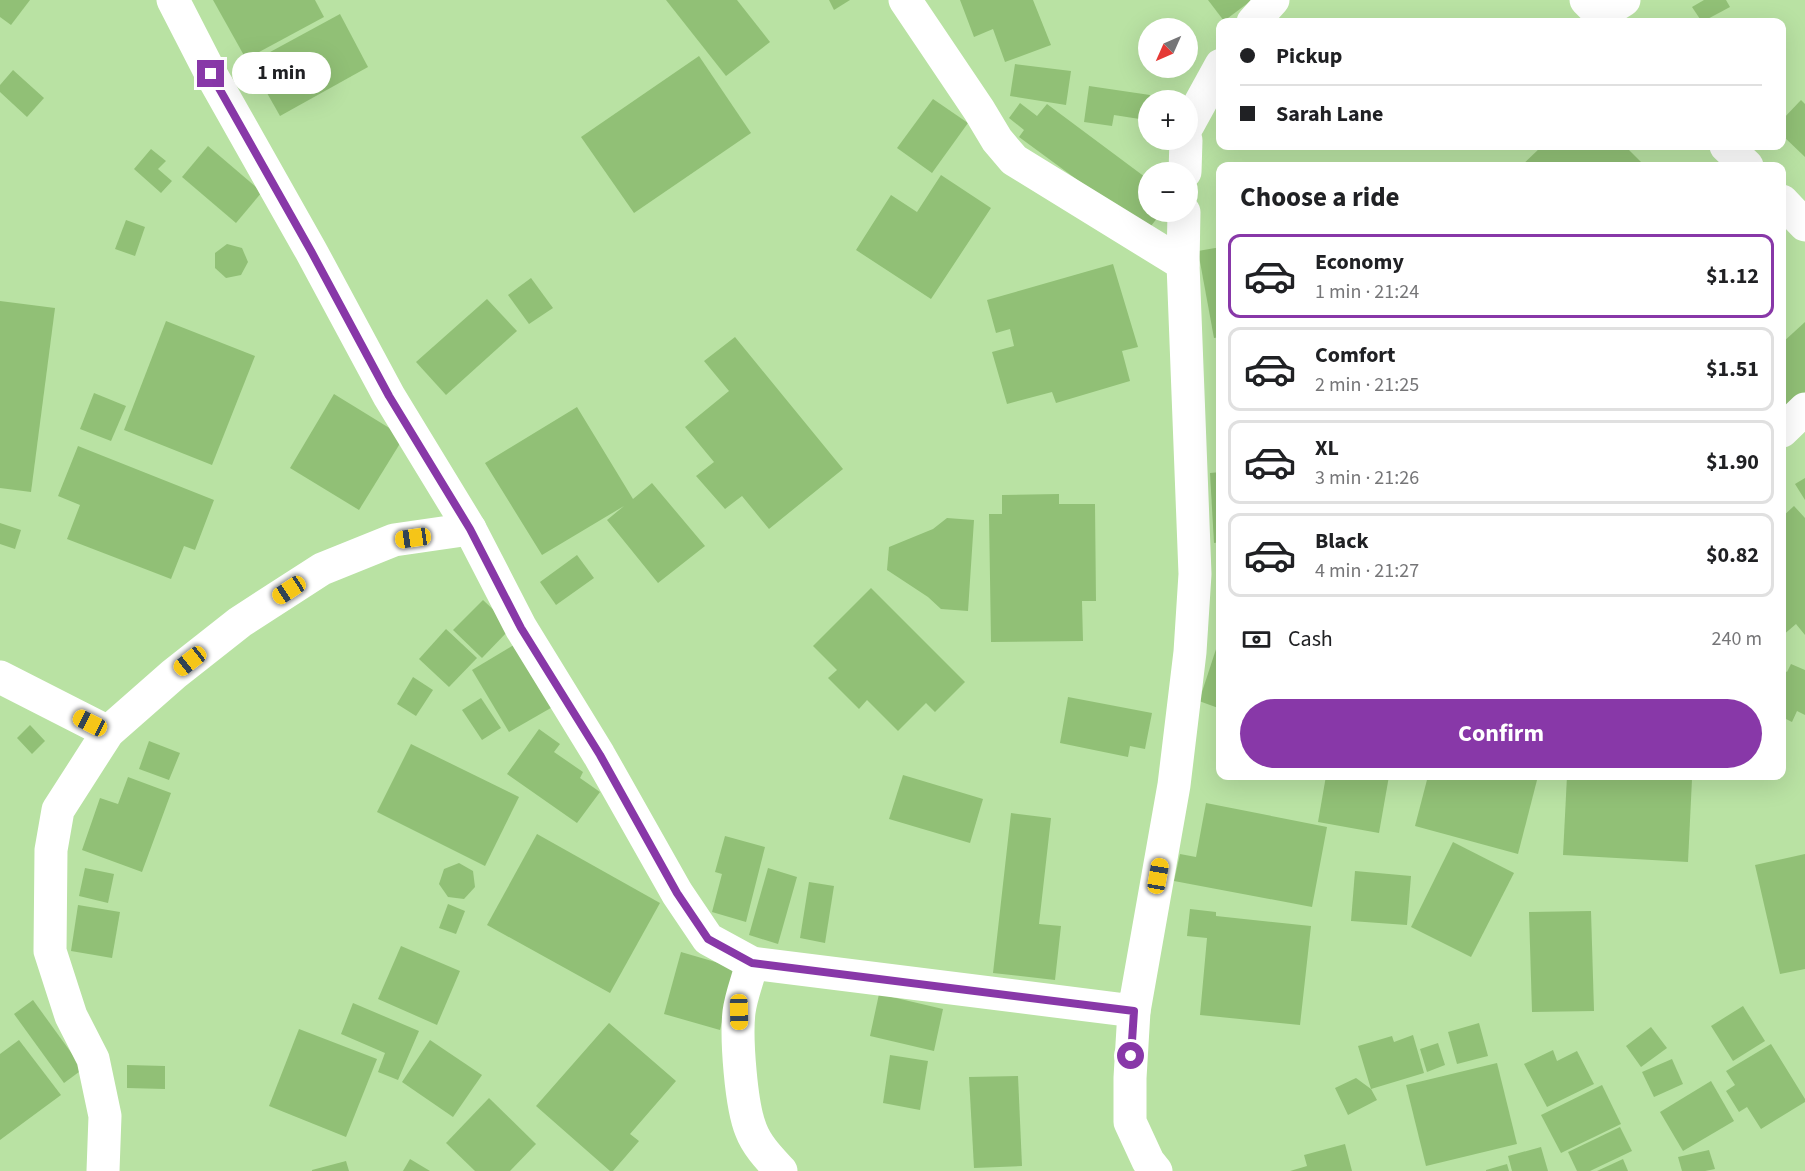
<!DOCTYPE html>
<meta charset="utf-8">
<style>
:root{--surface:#fff;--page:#f2f2f2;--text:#202124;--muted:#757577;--line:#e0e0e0;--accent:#8838a8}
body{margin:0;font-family:"Source Sans 3",sans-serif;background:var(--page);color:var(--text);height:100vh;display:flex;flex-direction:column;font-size:22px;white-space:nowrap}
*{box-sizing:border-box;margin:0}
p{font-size:20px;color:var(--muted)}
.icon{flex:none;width:33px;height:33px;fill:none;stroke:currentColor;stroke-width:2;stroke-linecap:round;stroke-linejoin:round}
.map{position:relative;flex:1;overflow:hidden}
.details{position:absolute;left:1216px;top:162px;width:570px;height:618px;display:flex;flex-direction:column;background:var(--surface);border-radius:12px;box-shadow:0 6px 24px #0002}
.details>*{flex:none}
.guide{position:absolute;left:1216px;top:18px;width:570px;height:132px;border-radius:12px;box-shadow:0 6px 24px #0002;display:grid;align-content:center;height:132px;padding:0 24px;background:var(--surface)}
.needle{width:39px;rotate:225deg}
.fabs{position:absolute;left:1138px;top:18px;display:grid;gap:12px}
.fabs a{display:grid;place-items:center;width:60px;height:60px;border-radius:50%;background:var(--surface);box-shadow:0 6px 24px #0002;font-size:30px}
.end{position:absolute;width:27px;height:27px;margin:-14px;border:8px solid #8838a8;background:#fff;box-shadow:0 0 0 3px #fff}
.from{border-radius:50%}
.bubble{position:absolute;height:42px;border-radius:21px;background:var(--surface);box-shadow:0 6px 24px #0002;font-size:20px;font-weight:700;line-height:42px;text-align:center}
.car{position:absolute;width:18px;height:36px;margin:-18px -9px;border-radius:8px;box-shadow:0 0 4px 2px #0007;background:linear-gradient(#f5c518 24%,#345 0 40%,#f5c518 0 76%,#345 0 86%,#f5c518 0)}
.guide b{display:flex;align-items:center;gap:21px;height:57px;font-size:22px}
.guide b+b{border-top:2px solid var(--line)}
.guide i{width:15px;height:15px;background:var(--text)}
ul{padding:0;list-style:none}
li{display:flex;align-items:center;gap:18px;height:84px;margin:0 12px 9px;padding:0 12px;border:3px solid var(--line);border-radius:12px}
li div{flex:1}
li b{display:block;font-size:22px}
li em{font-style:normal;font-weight:700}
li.on{border-color:var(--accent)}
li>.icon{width:54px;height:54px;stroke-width:1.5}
h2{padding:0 24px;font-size:27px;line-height:72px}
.pay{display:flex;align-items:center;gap:15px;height:66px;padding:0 24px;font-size:22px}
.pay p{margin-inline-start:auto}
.button{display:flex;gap:12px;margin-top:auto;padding:12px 24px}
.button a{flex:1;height:69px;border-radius:36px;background:var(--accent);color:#fff;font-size:24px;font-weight:700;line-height:69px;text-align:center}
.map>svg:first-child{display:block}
.building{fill:#91c076}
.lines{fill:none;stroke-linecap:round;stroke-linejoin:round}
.minor{stroke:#fff;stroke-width:33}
.route{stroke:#8838a8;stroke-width:8}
</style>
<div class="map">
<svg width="1805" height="1171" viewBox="0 0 1805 1171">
<rect width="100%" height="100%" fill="#b9e2a3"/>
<g class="building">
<polygon points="0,0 30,0 11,25 0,17"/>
<polygon points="213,0 315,0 324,17 246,59"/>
<polygon points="666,0 737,0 770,42 726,76"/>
<polygon points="829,0 850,0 834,10"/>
<polygon points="960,0 1033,0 1051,45 1005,62 993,29 974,37"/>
<polygon points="1208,0 1252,0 1224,21"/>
<polygon points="1704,0 1726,0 1730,7 1702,22 1692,7"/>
<polygon points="340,14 368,67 280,116 250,63"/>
<polygon points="699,56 751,133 634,213 581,137"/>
<polygon points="1015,64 1071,71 1066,105 1010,96"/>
<polygon points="13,70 44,98 27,117 0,92 0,85"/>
<polygon points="1089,86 1150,95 1146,120 1114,115 1112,126 1084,122"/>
<polygon points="933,99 968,123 932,173 897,148"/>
<polygon points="1801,100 1805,104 1805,157 1782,135 1782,120"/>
<polygon points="1020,103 1037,116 1047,104 1149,180 1149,212 1162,212 1147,231 1019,137 1024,130 1009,118"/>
<polygon points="208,146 262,192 236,223 182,177"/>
<polygon points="1542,146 1625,146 1645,166 1521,166"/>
<polygon points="151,149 166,161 158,169 172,181 161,193 134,169"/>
<polygon points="941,175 991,208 931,299 856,250 891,195 917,212"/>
<polygon points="126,220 145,227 135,256 115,249"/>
<polygon points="227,244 242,248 248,262 241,275 226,278 215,268 215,253"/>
<polygon points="1221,247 1221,337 1214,338 1198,251"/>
<polygon points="1113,264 1138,347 1122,351 1130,381 1056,403 1052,392 1007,404 992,352 1014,346 1010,329 996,333 987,300"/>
<polygon points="531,278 553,308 529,324 508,295"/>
<polygon points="487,299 517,331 446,395 416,362"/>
<polygon points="0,301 55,308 31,492 0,488"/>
<polygon points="166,321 255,356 212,465 124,430"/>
<polygon points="1805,322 1805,405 1792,418 1782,407 1782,343"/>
<polygon points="735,337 843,469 769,529 742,496 725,509 696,476 714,462 685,427 729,391 704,361"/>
<polygon points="94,393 126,406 111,441 80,429"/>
<polygon points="334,394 404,437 359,510 290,468"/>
<polygon points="577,407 633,499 652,483 705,546 658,583 607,520 624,506 542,555 485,463"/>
<polygon points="78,446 214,500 195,550 184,546 171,579 67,539 80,505 58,496"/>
<polygon points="1221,472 1221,542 1214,543 1210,473"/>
<polygon points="1805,478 1805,500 1795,484"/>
<polygon points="1059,494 1059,504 1095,504 1096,601 1082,601 1083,641 991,642 989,514 1002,514 1002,495"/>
<polygon points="1794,506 1805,518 1805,635 1796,624 1782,636 1782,517"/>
<polygon points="947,518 974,520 968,611 941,609 928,597 887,570 889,547 933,529"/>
<polygon points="0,523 21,530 15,549 0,544"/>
<polygon points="577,555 594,578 556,605 540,582"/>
<polygon points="871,588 965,682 935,712 926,703 898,731 867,700 859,709 828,678 837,670 813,646"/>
<polygon points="483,600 512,627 482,658 453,630"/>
<polygon points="446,629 477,658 449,687 419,659"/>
<polygon points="1221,634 1221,709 1199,701"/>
<polygon points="517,643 556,705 509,732 472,670"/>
<polygon points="1791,664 1805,670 1805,715 1797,711 1792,722 1782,717 1782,669 1787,672"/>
<polygon points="413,677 433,690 416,716 397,704"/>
<polygon points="1068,697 1152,713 1145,749 1130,746 1128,757 1060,743"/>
<polygon points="481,698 501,728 482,740 462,710"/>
<polygon points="30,725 45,741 32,754 17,738"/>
<polygon points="539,729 560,744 554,752 583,772 580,778 600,792 577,823 507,774"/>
<polygon points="149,741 180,753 169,780 139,769"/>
<polygon points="411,744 519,797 485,866 377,812"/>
<polygon points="903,775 983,799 970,843 889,819"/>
<polygon points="1326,776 1389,776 1379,833 1318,822"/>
<polygon points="1428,776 1519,776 1537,780 1518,854 1415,826"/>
<polygon points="1567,776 1636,776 1692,779 1688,862 1563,855"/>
<polygon points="128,777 171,793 142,872 82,850 100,798 118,804"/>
<polygon points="1206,803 1327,827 1312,907 1174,881 1180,854 1196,857"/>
<polygon points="1011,813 1051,818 1039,924 1061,926 1055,980 993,973"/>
<polygon points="537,834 660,903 610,993 487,925"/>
<polygon points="725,836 765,847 746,922 712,912 722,874 715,872"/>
<polygon points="1453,842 1514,873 1471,957 1411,927"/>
<polygon points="1805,854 1805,969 1780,974 1755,865"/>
<polygon points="459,863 473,871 475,887 464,899 448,897 439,884 444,869"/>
<polygon points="85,868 114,874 108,903 79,896"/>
<polygon points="768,868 797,877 778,944 749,935"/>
<polygon points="1355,871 1411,876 1407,925 1351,921"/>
<polygon points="809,882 834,886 825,943 800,938"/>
<polygon points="448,904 465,911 456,934 439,928"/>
<polygon points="78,905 120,912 112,958 71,951"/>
<polygon points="1190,909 1216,912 1216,916 1311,926 1300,1025 1200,1015 1207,938 1187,936"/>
<polygon points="1591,911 1594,1011 1532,1012 1529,912"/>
<polygon points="401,946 460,971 437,1025 378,999"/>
<polygon points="681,952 736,968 720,1030 664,1014"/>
<polygon points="879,994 943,1009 934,1051 870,1036"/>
<polygon points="33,1000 83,1069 64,1083 14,1014"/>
<polygon points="353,1003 419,1031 398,1080 378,1072 385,1053 341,1034"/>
<polygon points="1743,1006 1765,1041 1733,1061 1711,1026"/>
<polygon points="609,1023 676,1081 630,1134 639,1141 613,1171 610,1171 536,1106"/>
<polygon points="1479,1023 1488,1056 1457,1064 1448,1032"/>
<polygon points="1651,1027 1667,1048 1641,1067 1626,1046"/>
<polygon points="299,1029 377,1059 346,1137 269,1106"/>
<polygon points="1413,1035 1424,1073 1371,1089 1377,1100 1348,1115 1335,1088 1356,1078 1371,1089 1358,1046 1392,1036 1394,1042"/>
<polygon points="19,1040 61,1095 0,1140 0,1054"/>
<polygon points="430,1040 482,1075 453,1117 402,1082"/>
<polygon points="1438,1043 1445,1065 1427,1072 1420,1049"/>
<polygon points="1771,1044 1805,1099 1805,1102 1761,1129 1747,1107 1739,1112 1726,1091 1735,1085 1726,1071"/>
<polygon points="1553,1050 1557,1061 1577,1051 1594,1084 1547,1107 1524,1064"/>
<polygon points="890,1055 928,1061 920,1110 883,1103"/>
<polygon points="1672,1059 1683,1084 1654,1097 1642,1072"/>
<polygon points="1497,1063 1517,1144 1426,1166 1406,1085"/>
<polygon points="127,1065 165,1066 165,1089 127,1088"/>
<polygon points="1018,1076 1022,1166 974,1168 969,1077"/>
<polygon points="1711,1081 1734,1121 1683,1151 1660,1112"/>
<polygon points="1602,1085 1621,1124 1561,1153 1541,1115"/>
<polygon points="489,1098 536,1144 510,1171 475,1171 446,1143"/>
<polygon points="1620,1127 1632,1151 1590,1171 1577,1171 1568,1152"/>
<polygon points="1345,1144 1352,1171 1290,1171 1307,1166 1304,1155"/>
<polygon points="1541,1147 1548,1171 1512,1171 1508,1156"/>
<polygon points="1709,1150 1715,1169 1705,1171 1682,1171 1678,1157"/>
<polygon points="410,1159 430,1171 403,1171"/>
<polygon points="1623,1159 1628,1171 1597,1171"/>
<polygon points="346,1161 349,1171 312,1171 312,1170"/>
<polygon points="1507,1164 1509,1171 1486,1171 1486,1170"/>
</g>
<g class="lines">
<g class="minor">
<polyline points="173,0 211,74 311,251 389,396 470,529 521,628 599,755 677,893 708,939 752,963 1134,1011 1174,785 1190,652 1195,574 1183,264 1184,212"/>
<polyline points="905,0 979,110 997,140 1014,160 1183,264"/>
<polyline points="1586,0 1608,22"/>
<polyline points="1600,15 1624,0"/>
<polyline points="1253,22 1273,0"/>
<polyline points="1188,125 1221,65"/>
<polyline points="1726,146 1747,166"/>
<polyline points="1185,172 1186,140"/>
<polyline points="1782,201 1805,225"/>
<polyline points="1782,431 1805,409"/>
<polyline points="0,677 108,732"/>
<path d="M752 963C748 979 741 996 739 1012 736 1038 741 1106 751 1130 757 1146 770 1159 781 1171"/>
<polyline points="1134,1011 1130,1078 1130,1122 1148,1161 1156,1171"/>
<polyline points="103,1171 105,1116 93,1059 71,1016 50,951 51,850 58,810 108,732 174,674 240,622 322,569 394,540 470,529"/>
</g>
</g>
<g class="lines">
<polyline class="route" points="211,74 311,251 389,396 470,529 521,628 600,755 677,893 708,939 752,963 1134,1011 1131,1056"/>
</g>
</svg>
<div class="fabs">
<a><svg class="needle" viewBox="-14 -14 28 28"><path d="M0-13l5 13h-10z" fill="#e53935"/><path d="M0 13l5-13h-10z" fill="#757577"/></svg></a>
<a>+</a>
<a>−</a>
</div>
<i class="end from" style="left:1131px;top:1056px"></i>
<i class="end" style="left:211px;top:74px"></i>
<div class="bubble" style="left:232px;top:52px;width:99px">1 min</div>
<i class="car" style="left:413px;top:538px;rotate:262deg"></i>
<i class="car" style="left:289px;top:590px;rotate:237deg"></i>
<i class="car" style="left:190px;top:661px;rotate:232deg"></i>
<i class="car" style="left:90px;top:723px;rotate:297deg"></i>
<i class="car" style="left:1158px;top:876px;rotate:10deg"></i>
<i class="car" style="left:739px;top:1012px;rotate:179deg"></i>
<div class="guide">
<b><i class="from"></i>Pickup</b>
<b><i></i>Sarah Lane</b>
</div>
<section class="details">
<h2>Choose a ride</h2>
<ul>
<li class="on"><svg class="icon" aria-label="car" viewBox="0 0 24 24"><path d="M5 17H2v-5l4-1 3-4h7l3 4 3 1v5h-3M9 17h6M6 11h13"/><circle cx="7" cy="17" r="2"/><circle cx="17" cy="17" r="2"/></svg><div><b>Economy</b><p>1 min · 21:24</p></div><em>$1.12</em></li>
<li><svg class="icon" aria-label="car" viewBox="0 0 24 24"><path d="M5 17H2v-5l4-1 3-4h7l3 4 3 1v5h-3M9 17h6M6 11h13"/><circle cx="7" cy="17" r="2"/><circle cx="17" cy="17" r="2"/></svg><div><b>Comfort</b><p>2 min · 21:25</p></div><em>$1.51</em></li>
<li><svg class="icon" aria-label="car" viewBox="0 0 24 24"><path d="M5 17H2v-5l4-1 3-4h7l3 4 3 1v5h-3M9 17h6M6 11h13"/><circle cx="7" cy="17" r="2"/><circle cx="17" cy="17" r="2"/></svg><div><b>XL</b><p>3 min · 21:26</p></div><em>$1.90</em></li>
<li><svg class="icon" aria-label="car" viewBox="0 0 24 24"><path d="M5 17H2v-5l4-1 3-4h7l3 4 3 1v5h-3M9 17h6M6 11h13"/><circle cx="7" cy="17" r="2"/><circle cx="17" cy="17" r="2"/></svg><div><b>Black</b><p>4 min · 21:27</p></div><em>$0.82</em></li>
</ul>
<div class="pay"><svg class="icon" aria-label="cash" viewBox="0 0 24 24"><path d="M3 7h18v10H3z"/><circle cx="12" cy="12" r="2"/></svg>Cash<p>240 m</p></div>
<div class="button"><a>Confirm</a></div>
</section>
</div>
